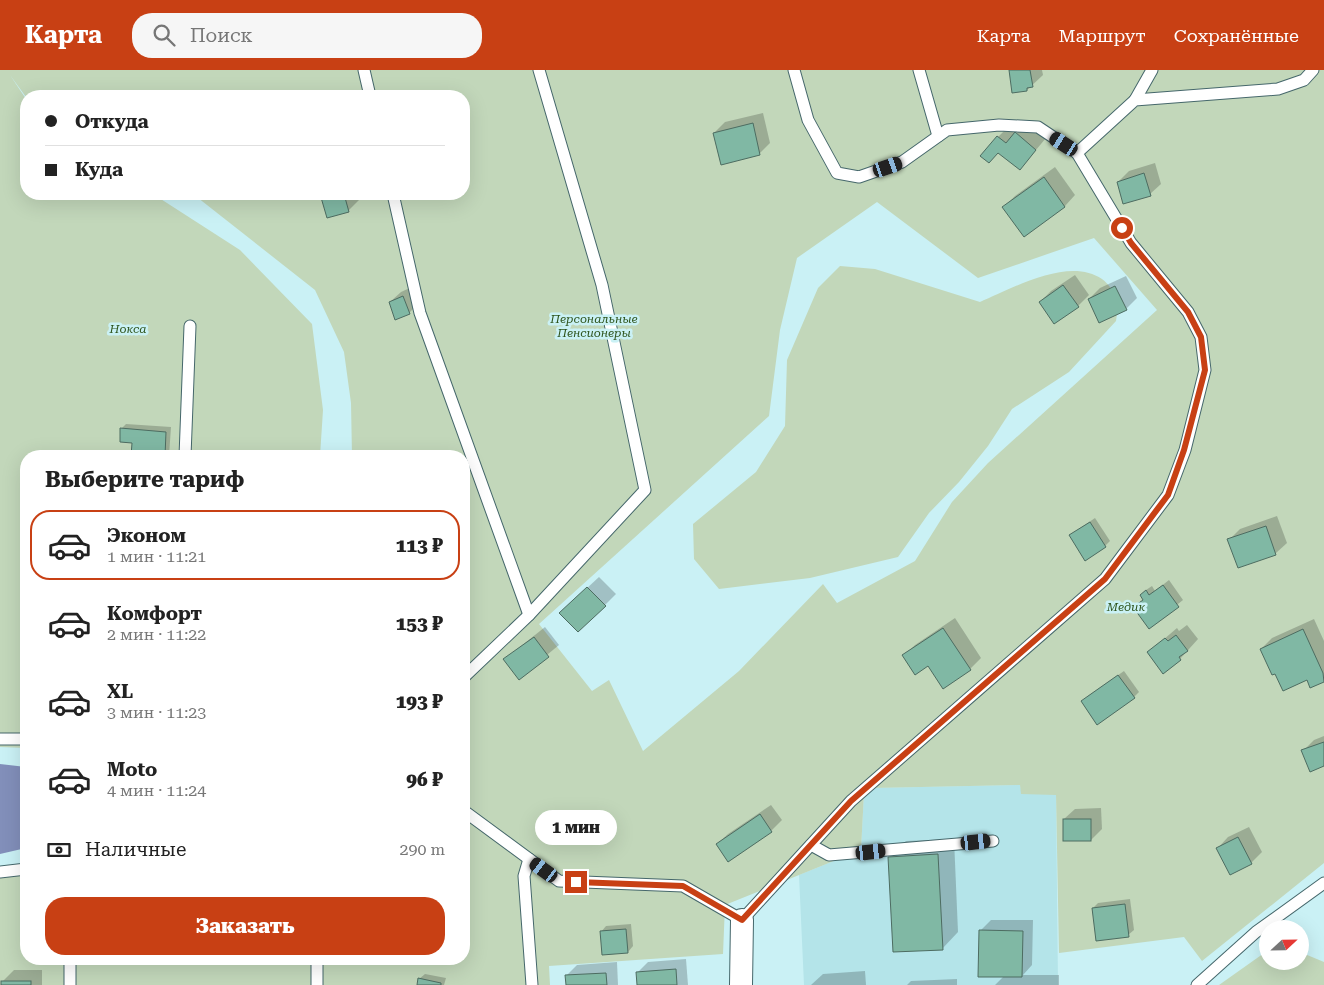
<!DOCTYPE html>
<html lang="ru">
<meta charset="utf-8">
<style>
:root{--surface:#fff;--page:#f6f6f6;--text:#222;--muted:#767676;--line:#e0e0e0;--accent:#c84014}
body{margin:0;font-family:"Roboto Serif",serif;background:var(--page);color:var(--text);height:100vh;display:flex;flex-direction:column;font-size:19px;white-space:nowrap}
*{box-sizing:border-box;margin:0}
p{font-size:16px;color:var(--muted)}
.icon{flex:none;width:28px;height:28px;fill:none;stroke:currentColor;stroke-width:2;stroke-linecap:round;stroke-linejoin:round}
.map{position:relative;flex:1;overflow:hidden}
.drawer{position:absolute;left:20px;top:380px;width:450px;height:515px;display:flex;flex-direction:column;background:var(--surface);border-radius:20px;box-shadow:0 5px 20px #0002}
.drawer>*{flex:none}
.guide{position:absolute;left:20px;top:20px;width:450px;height:110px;border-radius:20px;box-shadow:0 5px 20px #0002;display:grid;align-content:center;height:110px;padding:0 25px;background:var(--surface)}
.needle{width:32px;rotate:68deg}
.controls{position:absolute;left:1259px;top:850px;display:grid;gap:10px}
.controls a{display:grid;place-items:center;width:50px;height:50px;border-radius:50%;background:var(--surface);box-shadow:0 5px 20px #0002;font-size:25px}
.end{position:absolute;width:22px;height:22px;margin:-11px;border:6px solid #c84014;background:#fff;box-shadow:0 0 0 2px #fff}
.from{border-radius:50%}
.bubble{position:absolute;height:35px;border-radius:18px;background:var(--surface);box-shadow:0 5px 20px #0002;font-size:16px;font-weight:800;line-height:35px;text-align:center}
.car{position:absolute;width:15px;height:30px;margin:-15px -8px;border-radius:6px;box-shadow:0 0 4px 1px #0007;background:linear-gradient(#222 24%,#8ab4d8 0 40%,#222 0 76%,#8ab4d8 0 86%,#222 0)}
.guide b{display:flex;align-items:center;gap:18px;height:48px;font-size:19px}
.guide b+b{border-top:1px solid var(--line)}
.guide i{width:12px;height:12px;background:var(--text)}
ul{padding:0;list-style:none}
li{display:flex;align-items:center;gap:15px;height:70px;margin:0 10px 8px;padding:0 15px;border:2px solid transparent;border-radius:20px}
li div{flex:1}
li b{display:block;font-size:19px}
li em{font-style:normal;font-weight:800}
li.active{border-color:var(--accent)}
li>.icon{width:45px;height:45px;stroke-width:1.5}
h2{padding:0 25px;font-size:22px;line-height:60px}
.pay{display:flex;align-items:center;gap:12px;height:55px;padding:0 25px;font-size:19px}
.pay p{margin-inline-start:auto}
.action{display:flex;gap:10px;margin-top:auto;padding:10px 25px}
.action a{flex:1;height:58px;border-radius:20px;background:var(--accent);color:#fff;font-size:20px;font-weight:800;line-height:58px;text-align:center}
header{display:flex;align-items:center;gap:30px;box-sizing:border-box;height:70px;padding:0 25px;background:var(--accent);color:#fff}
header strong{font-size:24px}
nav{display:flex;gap:28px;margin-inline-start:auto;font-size:18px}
.search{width:350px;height:45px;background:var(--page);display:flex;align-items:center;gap:12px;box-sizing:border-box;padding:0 18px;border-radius:20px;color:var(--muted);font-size:19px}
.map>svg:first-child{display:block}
.built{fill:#b4e4e9}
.green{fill:#c2d7ba;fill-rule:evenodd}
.water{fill:#828fba}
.shadow{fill:#0003}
.building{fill:#80b8a4;stroke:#4d6c61}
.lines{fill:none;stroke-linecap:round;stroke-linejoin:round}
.service-casing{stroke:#45676b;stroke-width:13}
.minor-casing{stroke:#45676b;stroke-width:24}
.service{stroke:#fff;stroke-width:11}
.minor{stroke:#fff;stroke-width:22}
.route{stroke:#c84014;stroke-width:6}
.labels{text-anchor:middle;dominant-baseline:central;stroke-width:5;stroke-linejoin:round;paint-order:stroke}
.park-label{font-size:12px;font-style:italic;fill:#2d531b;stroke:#caf1f5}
</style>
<header>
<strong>Карта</strong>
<div class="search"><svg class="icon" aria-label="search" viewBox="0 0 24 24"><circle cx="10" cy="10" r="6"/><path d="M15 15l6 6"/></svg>Поиск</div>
<nav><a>Карта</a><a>Маршрут</a><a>Сохранённые</a></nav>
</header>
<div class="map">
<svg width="1324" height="915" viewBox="0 0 1324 915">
<rect width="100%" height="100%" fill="#caf1f5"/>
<polygon class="built" points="1020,715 1022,724 1056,724 1058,915 804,915 799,805 861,780 864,723 873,718"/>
<g class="green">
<path d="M0 0H1324V793L1202 891 1184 867 1059 883 1056 725 1021 724 1020 715 873 718 864 723 861 780 725 835 723 884 549 896 550 915H0V797L26 795V889H464V386H352L351 333 344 282 315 220 193 124H464V26L26 27 10 5 26 29V124H153L240 180 312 254 323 340 320 386H26V678L0 677ZM877 132 978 208 1094 168 1157 240 988 393 952 432 915 491 837 533 823 514 739 601 643 681 609 610 592 621 539 554 769 346 780 260 797 188Z"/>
<path d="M840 196 875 199 980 232C1013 218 1069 186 1102 209 1109 214 1114 223 1119 230L1116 251 1069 302 1012 339 988 376 959 412 929 443 898 487 810 508 719 519 694 489 693 454 756 402 785 356 787 290 818 218Z"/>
<polygon points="1267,881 1268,891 1300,891 1300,882 1324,892 1324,915 1219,915"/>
</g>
<polygon class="water" points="0,694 26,697 26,778 0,784"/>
<g class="shadow">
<polygon points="1010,0 1042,0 1043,5 1027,20"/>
<polygon points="763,43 770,73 759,84 714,63 725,52"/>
<polygon points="1027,52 1046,68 1020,99 999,82 998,67 1009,56 1017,63"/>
<polygon points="1155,93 1161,114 1150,124 1118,112 1129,101"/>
<polygon points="1055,97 1075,125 1065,136 1024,166 1004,137 1015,126"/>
<polygon points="321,124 358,124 359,130 348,141 328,147"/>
<polygon points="1075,205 1089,225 1078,236 1040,232 1051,221"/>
<polygon points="1126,206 1137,228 1126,239 1089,229 1100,218"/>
<polygon points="414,216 420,232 409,243 390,232 401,222"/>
<polygon points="126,354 171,357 169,386 132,386 133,371 121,359"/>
<polygon points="1277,446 1287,473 1276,483 1238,497 1229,470 1240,459"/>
<polygon points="1095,448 1110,471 1105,476 1070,465"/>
<polygon points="599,507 616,524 605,535 572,532"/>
<polygon points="1169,510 1183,530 1149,557 1135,537 1144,529 1141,525 1146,520 1152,516 1155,521"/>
<polygon points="955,548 981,588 970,599 944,617 928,594 904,586 915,575"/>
<polygon points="1314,549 1324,571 1324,611 1311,617 1307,609 1276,602 1261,579 1272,568"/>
<polygon points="1187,555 1198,569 1180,589 1149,582 1177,558 1179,561"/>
<polygon points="545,557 559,575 519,608 505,589"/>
<polygon points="1124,601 1139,622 1134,627 1088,626"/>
<polygon points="1324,666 1324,695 1303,681 1314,670"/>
<polygon points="771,735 782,750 771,761 717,774 728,764"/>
<polygon points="1101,738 1102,759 1091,770 1064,749 1075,739"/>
<polygon points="1249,757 1262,782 1251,793 1218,778 1228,767"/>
<polygon points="954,769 958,862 942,879 889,787 906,771"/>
<polygon points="1130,829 1134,860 1128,865 1093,838 1098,833"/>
<polygon points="991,850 1033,850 1032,895 1023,905 1059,905 1059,915 995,915 1004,906 980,861"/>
<polygon points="631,854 633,876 628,882 601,862 606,856"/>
<polygon points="686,889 688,915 638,915 637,903 648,892"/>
<polygon points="617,892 618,915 567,915 566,906 577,895"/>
<polygon points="14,900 42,900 42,915 3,915 3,911"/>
<polygon points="865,901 866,915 811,915 823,904"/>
<polygon points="425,904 446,908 444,915 418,915 419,909"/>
<polygon points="957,909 957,915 907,915 911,911"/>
</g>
<g class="building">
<polygon points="1009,0 1030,0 1033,17 1027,18 1027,21 1012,23"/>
<polygon points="753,53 760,85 721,95 713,63"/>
<polygon points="1015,62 1036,80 1020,100 998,83 989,93 980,86 997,66 1006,73"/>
<polygon points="1144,103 1151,126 1123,134 1117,112"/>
<polygon points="1044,107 1065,137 1024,167 1002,137"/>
<polygon points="320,124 344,124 349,142 327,148"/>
<polygon points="1063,215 1079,237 1054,254 1039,232"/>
<polygon points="1115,216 1127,240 1099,253 1088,229"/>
<polygon points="403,226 410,244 395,250 389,232"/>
<polygon points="120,358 166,362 165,386 131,386 132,373 120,372"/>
<polygon points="1090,452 1106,477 1085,491 1069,465"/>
<polygon points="1266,456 1276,485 1238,498 1227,469"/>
<polygon points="1163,515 1179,537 1149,559 1133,537 1143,530 1140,525 1146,520 1149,525"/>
<polygon points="587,517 606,536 578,562 559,543"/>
<polygon points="943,558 971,600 943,619 928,596 915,605 902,585"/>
<polygon points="1303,559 1323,603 1324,612 1310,618 1307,610 1283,621 1275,604 1272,605 1260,579"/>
<polygon points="1176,565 1188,581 1179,587 1181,590 1163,604 1147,582 1165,568 1168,571"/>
<polygon points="534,567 549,587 519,610 503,589"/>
<polygon points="1118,605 1135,628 1097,655 1081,631"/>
<polygon points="1324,672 1324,696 1310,702 1301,680"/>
<polygon points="760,744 772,762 728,792 716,774"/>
<rect x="1063" y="749" width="28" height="22"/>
<polygon points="1238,767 1252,794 1230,805 1216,778"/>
<polygon points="938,784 943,880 893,882 888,787"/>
<polygon points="1125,834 1129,867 1096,871 1092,838"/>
<polygon points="626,859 628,883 602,885 600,861"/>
<polygon points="979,860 1023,861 1022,907 978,907"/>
<polygon points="676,899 677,915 637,915 636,902"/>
<polygon points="606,903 607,915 566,915 565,905"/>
<polygon points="418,908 441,913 441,915 417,915"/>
<rect x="1" y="911" width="30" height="4"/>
</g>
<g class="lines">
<g class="service-casing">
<g id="service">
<polyline points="364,0 370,26"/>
<polyline points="794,0 808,50 837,103 859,107 902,92 947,60 999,55 1038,57 1077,83"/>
<polyline points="919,0 938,66"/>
<polyline points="1135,30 1152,0"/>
<polyline points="393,124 420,243 529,545"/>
<polyline points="185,386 190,256"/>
<polyline points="464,607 529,545 645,420 602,215 539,0"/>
<polyline points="0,669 26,669"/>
<polyline points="464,741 559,811 683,816 742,850 851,731 1105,509 1168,425 1185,380 1205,300 1201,267 1188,242 1131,173 1077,83 1135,30 1278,19 1304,10 1313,0"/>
<polyline points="811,775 829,785 993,771"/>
<polyline points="529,789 524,806 532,915"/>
<polyline points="0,802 26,799"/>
<polyline points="317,889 317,915"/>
<polyline points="70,915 70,889"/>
<polyline points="1197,915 1256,862 1324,813"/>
</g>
</g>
<g class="minor-casing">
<polyline id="minor" points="741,915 742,850"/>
</g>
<use href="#service" class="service"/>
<use href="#minor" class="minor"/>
</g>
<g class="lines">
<polyline class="route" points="576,812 683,816 742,850 851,731 1105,509 1168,425 1184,380 1205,300 1201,267 1188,242 1131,173 1122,158"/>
</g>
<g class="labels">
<g class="park-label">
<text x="594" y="249">Персональные<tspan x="594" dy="14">Пенсионеры</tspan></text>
<text x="128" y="259">Нокса</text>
<text x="1126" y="537">Медик</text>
</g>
</g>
</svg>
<div class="controls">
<a><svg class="needle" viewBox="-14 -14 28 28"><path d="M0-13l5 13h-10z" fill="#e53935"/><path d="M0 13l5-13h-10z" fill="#767676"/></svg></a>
</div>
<i class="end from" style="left:1122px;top:158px"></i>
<i class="end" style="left:576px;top:812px"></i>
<div class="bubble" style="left:535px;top:740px;width:82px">1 мин</div>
<i class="car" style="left:1064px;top:74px;rotate:303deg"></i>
<i class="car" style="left:888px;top:97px;rotate:71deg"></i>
<i class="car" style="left:976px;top:772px;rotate:84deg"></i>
<i class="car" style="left:871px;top:782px;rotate:84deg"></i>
<i class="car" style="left:544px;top:800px;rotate:306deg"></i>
<div class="guide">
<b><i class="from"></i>Откуда</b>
<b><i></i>Куда</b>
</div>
<section class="drawer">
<h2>Выберите тариф</h2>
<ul>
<li class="active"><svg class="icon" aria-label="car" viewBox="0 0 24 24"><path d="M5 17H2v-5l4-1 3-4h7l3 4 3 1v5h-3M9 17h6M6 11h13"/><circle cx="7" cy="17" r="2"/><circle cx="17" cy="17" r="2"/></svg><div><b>Эконом</b><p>1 мин · 11:21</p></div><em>113 ₽</em></li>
<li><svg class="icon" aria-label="car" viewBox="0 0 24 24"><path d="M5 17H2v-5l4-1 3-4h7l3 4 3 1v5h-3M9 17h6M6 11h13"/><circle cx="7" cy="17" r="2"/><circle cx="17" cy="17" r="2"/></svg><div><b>Комфорт</b><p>2 мин · 11:22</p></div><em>153 ₽</em></li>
<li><svg class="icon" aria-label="car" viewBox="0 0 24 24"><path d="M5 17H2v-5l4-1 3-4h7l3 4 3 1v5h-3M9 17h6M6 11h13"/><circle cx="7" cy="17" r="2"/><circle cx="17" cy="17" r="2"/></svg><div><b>XL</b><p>3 мин · 11:23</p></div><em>193 ₽</em></li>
<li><svg class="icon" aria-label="car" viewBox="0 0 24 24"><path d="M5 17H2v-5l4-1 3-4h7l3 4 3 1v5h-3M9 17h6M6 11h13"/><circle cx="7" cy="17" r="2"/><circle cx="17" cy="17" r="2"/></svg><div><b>Moto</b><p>4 мин · 11:24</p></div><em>96 ₽</em></li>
</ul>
<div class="pay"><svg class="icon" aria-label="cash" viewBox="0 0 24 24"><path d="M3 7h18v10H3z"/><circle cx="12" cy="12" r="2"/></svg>Наличные<p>290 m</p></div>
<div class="action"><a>Заказать</a></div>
</section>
</div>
